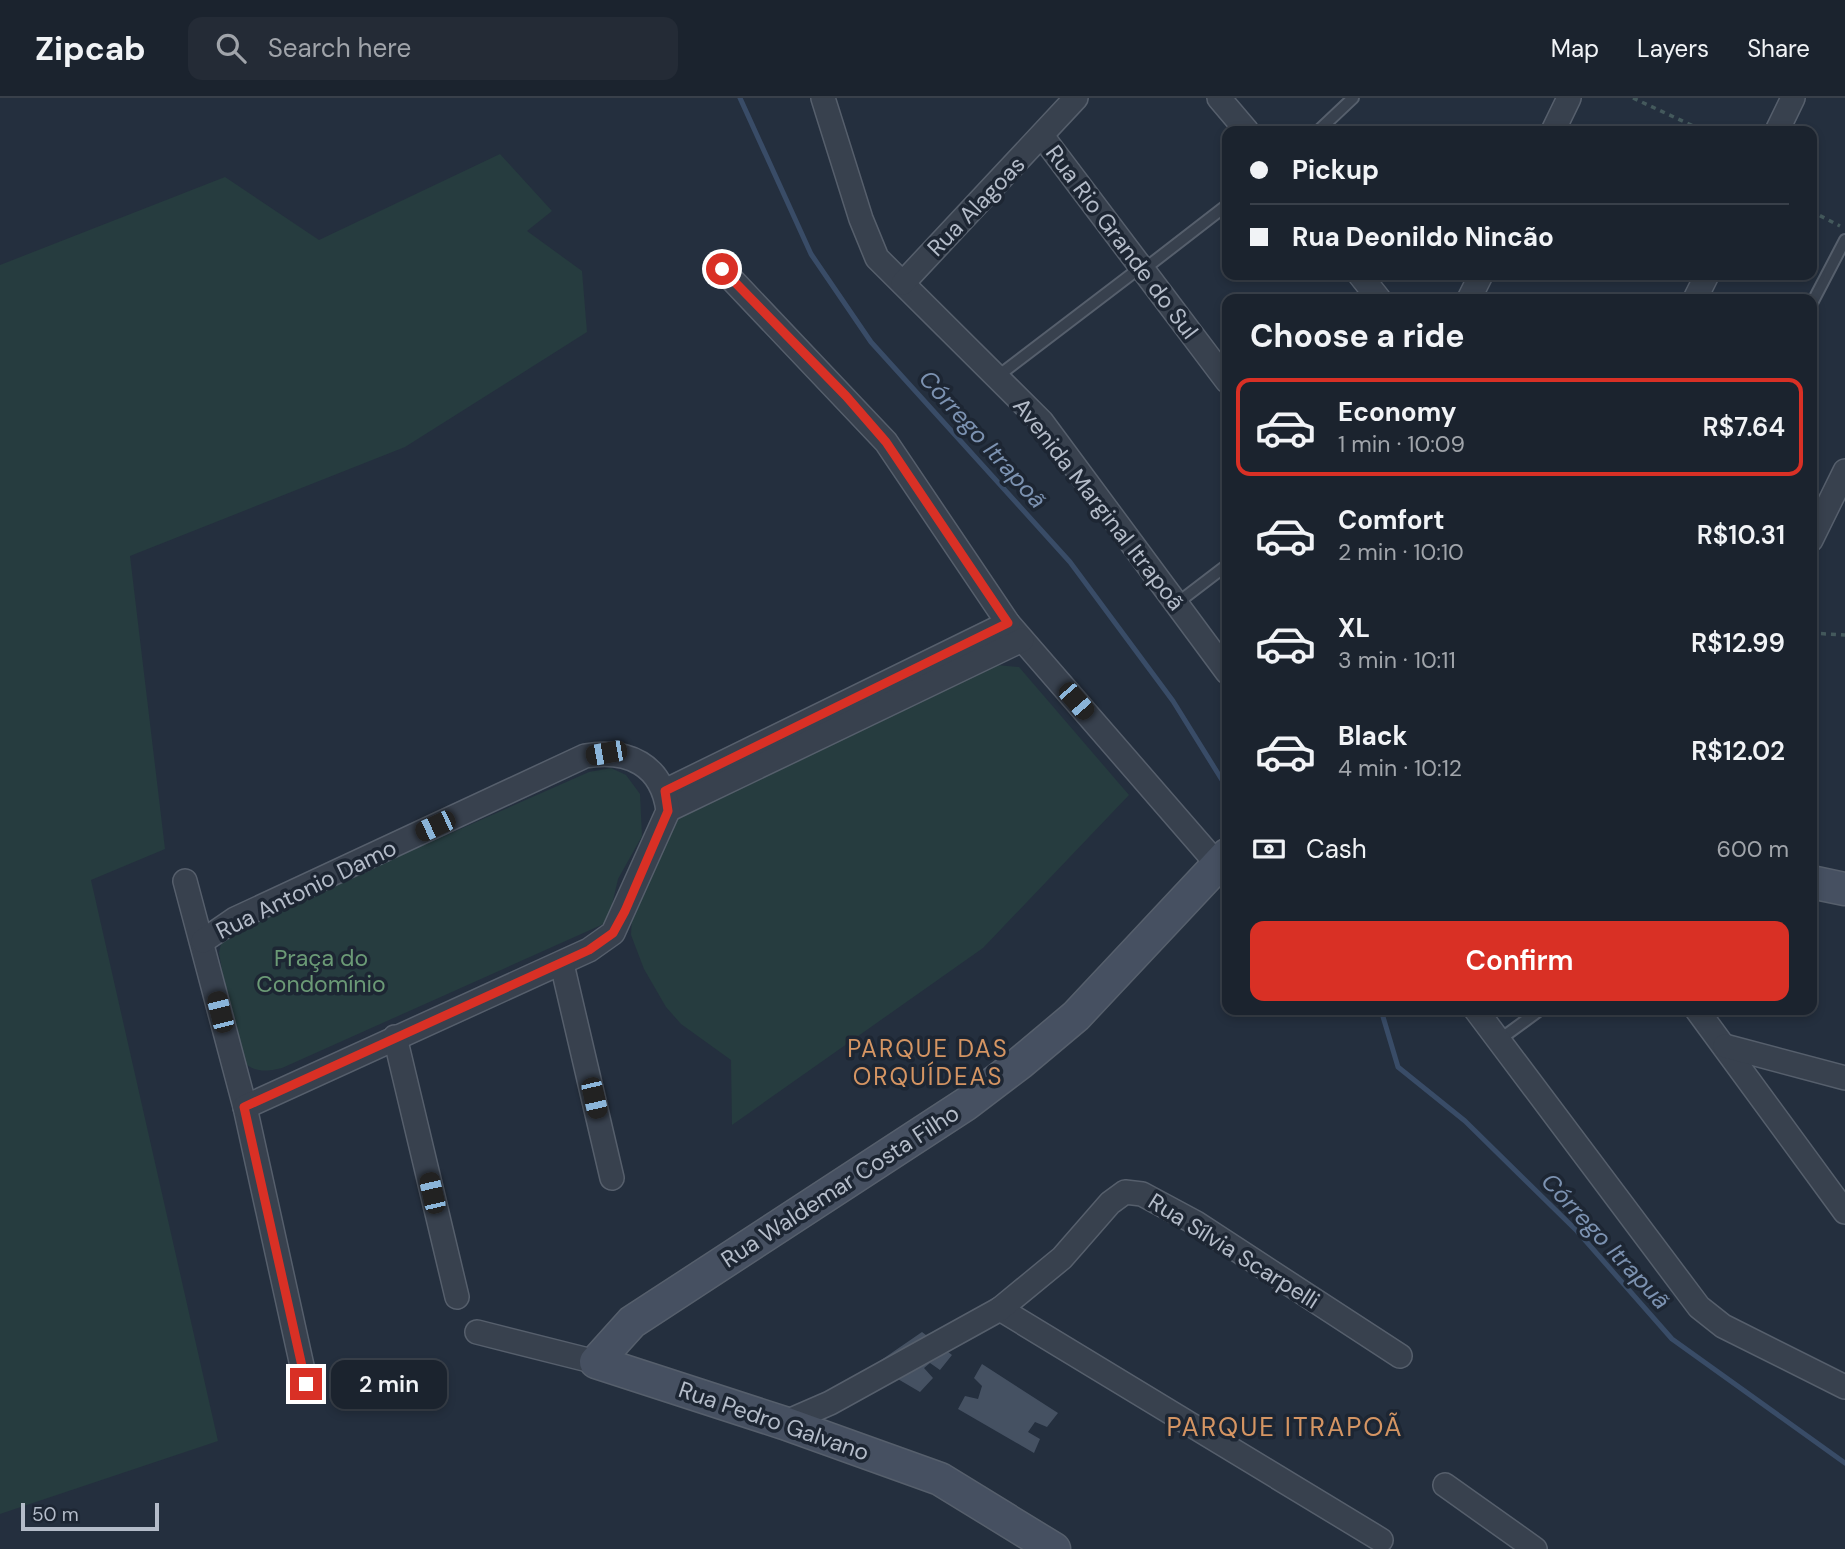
<!DOCTYPE html>
<meta charset="utf-8">
<style>
:root{--surface:#1b232e;--page:#242b36;--text:#f1f3f6;--muted:#a0a4aa;--line:#39404a;--accent:#d93025}
body{margin:0;font-family:"DM Sans",sans-serif;background:var(--page);color:var(--text);height:100vh;display:flex;flex-direction:column;font-size:26px;white-space:nowrap}
*{box-sizing:border-box;margin:0}
p{font-size:23px;color:var(--muted)}
.icon{flex:none;width:38px;height:38px;fill:none;stroke:currentColor;stroke-width:2;stroke-linecap:round;stroke-linejoin:round}
.map{position:relative;flex:1;overflow:hidden}
.details{position:absolute;left:1222px;top:196px;width:595px;height:721px;display:flex;flex-direction:column;background:var(--surface);border-radius:14px;box-shadow:0 4px 10px #0003,0 0 0 2px var(--line)}
.details>*{flex:none}
.banner{position:absolute;left:1222px;top:28px;width:595px;height:154px;border-radius:14px;box-shadow:0 4px 10px #0003,0 0 0 2px var(--line);display:grid;align-content:center;height:154px;padding:0 28px;background:var(--surface)}
.scale{position:absolute;left:21px;bottom:18px;width:138px;box-sizing:border-box;padding-left:7px;border:4px solid #b4bcc9;border-top:0;font-size:19px;line-height:24px;white-space:nowrap;color:#b4bcc9;-webkit-text-stroke:5px #1d2633;paint-order:stroke}
.end{position:absolute;width:32px;height:32px;margin:-16px;border:9px solid #d93025;background:#fff;box-shadow:0 0 0 4px #fff}
.from{border-radius:50%}
.bubble{position:absolute;height:49px;border-radius:14px;background:var(--surface);box-shadow:0 4px 10px #0003,0 0 0 2px var(--line);font-size:23px;font-weight:600;line-height:49px;text-align:center}
.car{position:absolute;width:21px;height:42px;margin:-21px -10px;border-radius:9px;box-shadow:0 0 5px 2px #0007;background:linear-gradient(#222 24%,#8ab4d8 0 40%,#222 0 76%,#8ab4d8 0 86%,#222 0)}
.banner b{display:flex;align-items:center;gap:24px;height:66px;font-size:26px}
.banner b+b{border-top:2px solid var(--line)}
.banner i{width:18px;height:18px;background:var(--text)}
ul{padding:0;list-style:none}
li{display:flex;align-items:center;gap:21px;height:98px;margin:0 14px 10px;padding:0 14px;border:4px solid transparent;border-radius:14px}
li div{flex:1}
li b{display:block;font-size:26px}
li em{font-style:normal;font-weight:600}
li.on{border-color:var(--accent)}
li>.icon{width:63px;height:63px;stroke-width:1.5}
h2{padding:0 28px;font-size:32px;line-height:84px}
.pay{display:flex;align-items:center;gap:18px;height:77px;padding:0 28px;font-size:26px}
.pay p{margin-inline-start:auto}
.button{display:flex;gap:14px;margin-top:auto;padding:14px 28px}
.button a{flex:1;height:80px;border-radius:14px;background:var(--accent);color:#fff;font-size:28px;font-weight:600;line-height:80px;text-align:center}
header{display:flex;align-items:center;gap:42px;box-sizing:border-box;height:98px;padding:0 35px;background:var(--surface);border-bottom:2px solid var(--line)}
header strong{font-size:33px}
nav{display:flex;gap:38px;margin-inline-start:auto;font-size:24px}
.search{width:490px;height:63px;background:var(--page);display:flex;align-items:center;gap:18px;box-sizing:border-box;padding:0 24px;border-radius:14px;color:var(--muted);font-size:26px}
.map>svg:first-child{display:block}
.green{fill:#263c3f}
.lines{fill:none;stroke-linecap:round;stroke-linejoin:round}
.stream{stroke:#394c67;stroke-width:5}
.building{fill:#455162}
.service-casing{stroke:#565f6c;stroke-width:14}
.minor-casing{stroke:#565f6c;stroke-width:26}
.secondary-casing{stroke:#565f6c;stroke-width:35}
.path{stroke:#44595c;stroke-width:3.5;stroke-dasharray:5 5;stroke-linecap:butt}
.service{stroke:#38414e;stroke-width:10}
.minor{stroke:#38414e;stroke-width:23}
.secondary{stroke:#465061;stroke-width:32}
.route{stroke:#d93025;stroke-width:9}
.labels{text-anchor:middle;dominant-baseline:central;stroke-width:7;stroke-linejoin:round;paint-order:stroke}
.street-label{font-size:23px;fill:#b4bcc9;stroke:#1d2633}
.park-label{font-size:23px;fill:#6b9a76;stroke:#1d2633}
.water-label{font-size:24px;font-style:italic;fill:#7c92b1;stroke:#1d2633}
.neighbourhood-label{font-size:24px;letter-spacing:2px;fill:#d59563;stroke:#1d2633}
.quarter-label{font-size:26px;letter-spacing:2px;fill:#d59563;stroke:#1d2633}
</style>
<header>
<strong>Zipcab</strong>
<div class="search"><svg class="icon" aria-label="search" viewBox="0 0 24 24"><circle cx="10" cy="10" r="6"/><path d="M15 15l6 6"/></svg>Search here</div>
<nav><a>Map</a><a>Layers</a><a>Share</a></nav>
</header>
<div class="map">
<svg width="1845" height="1451" viewBox="0 0 1845 1451">
<rect width="100%" height="100%" fill="#242f3e"/>
<g class="green">
<polygon points="500,56 552,113 527,133 582,173 587,234 405,349 130,458 165,751 91,782 218,1343 0,1416 0,167 225,79 319,142"/>
<polygon points="986,566 1019,569 1129,697 983,850 732,1027 731,962 681,926 666,909 644,871 631,837 632,819 652,761 684,709"/>
<path d="M611 670 626 677 640 696 642 738 618 781 608 824 282 970C261 975 250 974 237 956L219 855 222 841 236 831 295 804 589 674Z"/>
</g>
<g class="lines">
<g class="stream">
<polyline points="740,0 811,156 871,244 1070,464 1173,603 1227,690"/>
<polyline points="1381,912 1398,969 1465,1023 1577,1133 1672,1241 1845,1365"/>
</g>
</g>
<g class="building">
<polygon points="922,1234 952,1257 940,1272 930,1265 924,1270 933,1280 920,1294 874,1267"/>
<polygon points="982,1266 1058,1315 1047,1329 1035,1324 1028,1334 1040,1341 1034,1355 958,1311 965,1298 978,1301 982,1288 974,1280"/>
</g>
<g class="lines">
<g class="service-casing">
<g id="service">
<polyline points="1318,33 1353,0"/>
<polyline points="1143,172 1227,107"/>
<polyline points="1811,207 1845,142"/>
<polyline points="998,278 1141,169"/>
<polyline points="1176,506 1227,467"/>
<polyline points="1499,942 1540,912"/>
</g>
</g>
<g class="minor-casing">
<g id="minor">
<polyline points="823,0 861,121 877,160 1042,324 1227,574"/>
<polyline points="1219,0 1247,33"/>
<polyline points="1553,33 1569,0"/>
<polyline points="1777,33 1793,0"/>
<polyline points="1042,38 1227,283"/>
<polyline points="722,171 886,344 1008,525 1218,767"/>
<polyline points="1360,177 1379,201"/>
<polyline points="903,185 1076,0"/>
<polyline points="1469,201 1481,177"/>
<polyline points="1695,201 1707,177"/>
<polyline points="1811,442 1845,373"/>
<polyline points="665,693 1008,525"/>
<polyline points="668,712 1022,542"/>
<polyline points="185,783 245,1009 306,1286"/>
<path d="M203 843 235 821 585 658C628 651 662 666 668 713L613 835 589 852 245 1009"/>
<polyline points="562,866 612,1080"/>
<polyline points="1476,912 1699,1209 1723,1228 1845,1289"/>
<polyline points="1697,912 1845,1114"/>
<polyline points="395,939 457,1199"/>
<polyline points="1725,948 1845,980"/>
<polyline points="1000,1211 1381,1442"/>
<polyline points="477,1234 596,1264"/>
<polyline points="784,1325 830,1305 1000,1211 1062,1160 1110,1105 1125,1094 1142,1096 1196,1125 1400,1258"/>
<polyline points="1445,1387 1535,1451"/>
</g>
</g>
<g class="secondary-casing">
<g id="secondary">
<polyline points="1811,784 1845,791"/>
<polyline points="1054,1451 940,1381 784,1325 596,1264 632,1224 966,1006 1020,965 1076,918 1227,757"/>
</g>
</g>
<g class="path">
<polyline points="1633,0 1704,33"/>
<polyline points="1811,113 1840,128"/>
<polyline points="1811,535 1845,537"/>
</g>
<use href="#service" class="service"/>
<use href="#minor" class="minor"/>
<use href="#secondary" class="secondary"/>
</g>
<g class="lines">
<polyline class="route" points="306,1286 244,1009 589,852 613,835 625,813 668,713 665,693 1008,525 886,344 846,298 722,171"/>
</g>
<g class="labels">
<g class="street-label">
<text transform="translate(976 108) rotate(-46)">Rua Alagoas</text>
<text transform="translate(1122 144) rotate(53)">Rua Rio Grande do Sul</text>
<text transform="translate(1099 406) rotate(52)">Avenida Marginal Itrapoã</text>
<text transform="translate(306 791) rotate(-26)">Rua Antonio Damo</text>
<text transform="translate(840 1088) rotate(-33)">Rua Waldemar Costa Filho</text>
<text transform="translate(1234 1153) rotate(32)">Rua Sílvia Scarpelli</text>
<text transform="translate(774 1323) rotate(19)">Rua Pedro Galvano</text>
</g>
<g class="park-label">
<text x="321" y="860">Praça do<tspan x="321" dy="26">Condomínio</tspan></text>
</g>
<g class="water-label">
<text transform="translate(983 341) rotate(48)">Córrego Itrapoã</text>
<text transform="translate(1606 1143) rotate(47)">Córrego Itrapuã</text>
</g>
<g class="neighbourhood-label">
<text x="928" y="950">PARQUE DAS<tspan x="928" dy="28">ORQUÍDEAS</tspan></text>
</g>
<g class="quarter-label">
<text x="1285" y="1329">PARQUE ITRAPOÃ</text>
</g>
</g>
</svg>
<div class="scale">50 m</div>
<i class="end from" style="left:722px;top:171px"></i>
<i class="end" style="left:306px;top:1286px"></i>
<div class="bubble" style="left:331px;top:1262px;width:116px">2 min</div>
<i class="car" style="left:1076px;top:603px;rotate:139deg"></i>
<i class="car" style="left:606px;top:655px;rotate:260deg"></i>
<i class="car" style="left:435px;top:728px;rotate:245deg"></i>
<i class="car" style="left:220px;top:914px;rotate:346deg"></i>
<i class="car" style="left:594px;top:1000px;rotate:167deg"></i>
<i class="car" style="left:432px;top:1095px;rotate:347deg"></i>
<div class="banner">
<b><i class="from"></i>Pickup</b>
<b><i></i>Rua Deonildo Nincão</b>
</div>
<section class="details">
<h2>Choose a ride</h2>
<ul>
<li class="on"><svg class="icon" aria-label="car" viewBox="0 0 24 24"><path d="M5 17H2v-5l4-1 3-4h7l3 4 3 1v5h-3M9 17h6M6 11h13"/><circle cx="7" cy="17" r="2"/><circle cx="17" cy="17" r="2"/></svg><div><b>Economy</b><p>1 min · 10:09</p></div><em>R$7.64</em></li>
<li><svg class="icon" aria-label="car" viewBox="0 0 24 24"><path d="M5 17H2v-5l4-1 3-4h7l3 4 3 1v5h-3M9 17h6M6 11h13"/><circle cx="7" cy="17" r="2"/><circle cx="17" cy="17" r="2"/></svg><div><b>Comfort</b><p>2 min · 10:10</p></div><em>R$10.31</em></li>
<li><svg class="icon" aria-label="car" viewBox="0 0 24 24"><path d="M5 17H2v-5l4-1 3-4h7l3 4 3 1v5h-3M9 17h6M6 11h13"/><circle cx="7" cy="17" r="2"/><circle cx="17" cy="17" r="2"/></svg><div><b>XL</b><p>3 min · 10:11</p></div><em>R$12.99</em></li>
<li><svg class="icon" aria-label="car" viewBox="0 0 24 24"><path d="M5 17H2v-5l4-1 3-4h7l3 4 3 1v5h-3M9 17h6M6 11h13"/><circle cx="7" cy="17" r="2"/><circle cx="17" cy="17" r="2"/></svg><div><b>Black</b><p>4 min · 10:12</p></div><em>R$12.02</em></li>
</ul>
<div class="pay"><svg class="icon" aria-label="cash" viewBox="0 0 24 24"><path d="M3 7h18v10H3z"/><circle cx="12" cy="12" r="2"/></svg>Cash<p>600 m</p></div>
<div class="button"><a>Confirm</a></div>
</section>
</div>
